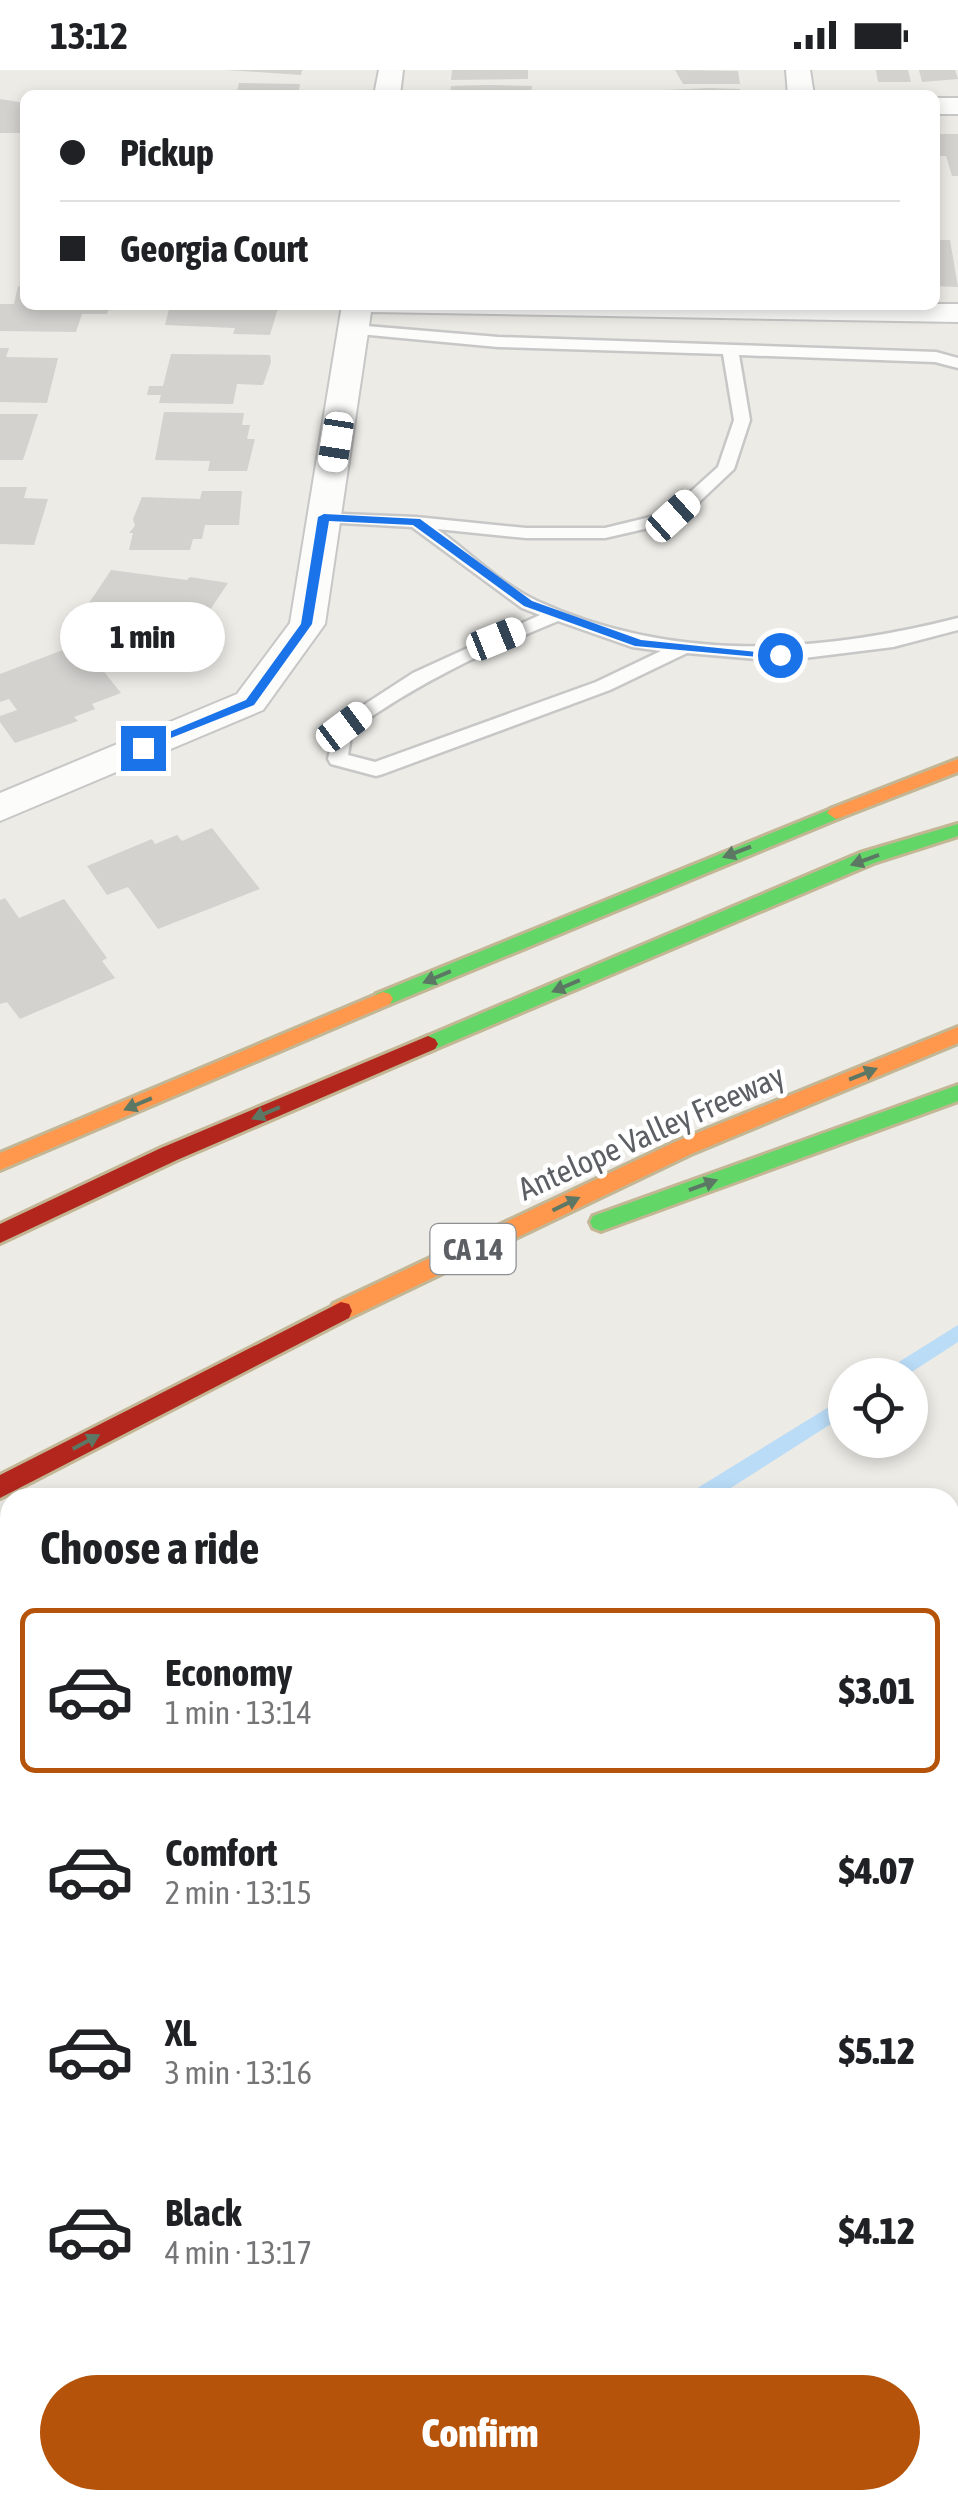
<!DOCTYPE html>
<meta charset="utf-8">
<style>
:root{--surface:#fff;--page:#f6f6f6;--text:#202124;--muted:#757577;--line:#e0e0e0;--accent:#b45309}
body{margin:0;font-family:"Asap Condensed",sans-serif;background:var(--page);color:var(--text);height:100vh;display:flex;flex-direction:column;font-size:38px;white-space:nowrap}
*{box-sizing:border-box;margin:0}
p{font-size:32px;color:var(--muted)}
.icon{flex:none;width:55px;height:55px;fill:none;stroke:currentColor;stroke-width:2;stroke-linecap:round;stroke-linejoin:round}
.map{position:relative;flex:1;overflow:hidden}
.details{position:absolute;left:0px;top:1418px;width:960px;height:1022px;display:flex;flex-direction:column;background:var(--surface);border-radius:30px 30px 0 0;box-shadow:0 5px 15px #0003}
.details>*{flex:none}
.top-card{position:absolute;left:20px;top:20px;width:920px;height:220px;border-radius:15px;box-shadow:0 5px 15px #0003;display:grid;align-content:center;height:220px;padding:0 40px;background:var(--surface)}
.controls{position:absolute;left:828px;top:1288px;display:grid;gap:20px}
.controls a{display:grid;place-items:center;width:100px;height:100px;border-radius:50%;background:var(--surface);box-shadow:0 5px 15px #0003;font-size:50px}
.end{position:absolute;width:45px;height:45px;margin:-22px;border:12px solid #1a73e8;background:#fff;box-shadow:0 0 0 5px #fff}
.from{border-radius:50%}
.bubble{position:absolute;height:70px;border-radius:35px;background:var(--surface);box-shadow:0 5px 15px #0003;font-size:32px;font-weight:800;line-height:70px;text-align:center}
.car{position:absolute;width:30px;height:60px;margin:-30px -15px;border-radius:12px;box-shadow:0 0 8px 2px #0007;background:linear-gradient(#fff 24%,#345 0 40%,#fff 0 76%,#345 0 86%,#fff 0)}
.top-card b{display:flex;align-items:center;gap:35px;height:95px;font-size:38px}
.top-card b+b{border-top:2px solid var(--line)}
.top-card i{width:25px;height:25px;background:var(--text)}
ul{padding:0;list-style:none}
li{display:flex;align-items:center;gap:30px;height:165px;margin:0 20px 15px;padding:0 20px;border:5px solid transparent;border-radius:15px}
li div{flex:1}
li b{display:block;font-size:38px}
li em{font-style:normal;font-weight:800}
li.selected{border-color:var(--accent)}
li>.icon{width:90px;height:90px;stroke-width:1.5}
h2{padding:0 40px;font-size:45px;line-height:120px}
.cta{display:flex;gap:20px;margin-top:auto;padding:20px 40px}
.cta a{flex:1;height:115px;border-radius:60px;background:var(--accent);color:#fff;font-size:40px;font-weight:800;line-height:115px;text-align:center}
.status{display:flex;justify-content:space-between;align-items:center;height:70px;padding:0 50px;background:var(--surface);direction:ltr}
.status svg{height:28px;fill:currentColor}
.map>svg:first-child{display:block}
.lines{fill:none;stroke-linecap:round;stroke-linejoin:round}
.stream{fill:#badcf7;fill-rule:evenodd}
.building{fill:#d3d2cf}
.lane-casing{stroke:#c7c7c7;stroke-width:5}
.street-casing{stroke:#c7c7c7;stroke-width:4}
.fast-casing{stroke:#c3b694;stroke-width:6}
.slow-casing{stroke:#c3b694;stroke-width:6}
.jam-casing{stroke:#c3b694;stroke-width:6}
.lane{fill:#fcfcfb;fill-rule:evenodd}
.street{fill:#fcfcfb;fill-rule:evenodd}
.fast{fill:#63d668;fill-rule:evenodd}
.slow{fill:#ff974d;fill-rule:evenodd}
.jam{fill:#b3261e;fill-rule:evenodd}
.oneway{fill:#5d7765}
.route{fill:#1a73e8}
.labels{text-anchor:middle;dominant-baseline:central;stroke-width:9;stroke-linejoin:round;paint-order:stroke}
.shield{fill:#fff;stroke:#8d8f92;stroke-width:2.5}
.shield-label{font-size:30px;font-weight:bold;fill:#5c5f64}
.street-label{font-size:32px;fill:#5c5f64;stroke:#fff}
</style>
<div class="status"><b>13:12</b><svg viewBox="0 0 49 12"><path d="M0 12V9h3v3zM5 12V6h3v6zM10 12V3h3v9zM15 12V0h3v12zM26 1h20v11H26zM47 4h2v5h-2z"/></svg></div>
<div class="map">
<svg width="958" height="2439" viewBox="0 0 958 2439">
<rect width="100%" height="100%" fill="#ecebe6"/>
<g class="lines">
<g class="stream">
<polygon points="958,1255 958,1272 907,1305 883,1305 886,1300"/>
<polygon points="845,1327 845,1345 715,1428 689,1428 691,1422"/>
<polygon points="10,1853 10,1876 0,1881 0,1858"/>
</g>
</g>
<g class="building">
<polygon points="226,0 302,0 301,5"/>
<polygon points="452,0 528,0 528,9 451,10"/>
<polygon points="675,0 738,1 740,14 683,14"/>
<polygon points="876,0 908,0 911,12 878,12"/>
<polygon points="919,0 955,0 958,9 922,12"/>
<polygon points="239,13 300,14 298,25 236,25"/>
<polygon points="489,15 532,16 531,25 450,25 451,16"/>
<polygon points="708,18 740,19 741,25 646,25 646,21"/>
<polygon points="0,29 25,33 25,63 0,63"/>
<polygon points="935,64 958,64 958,106 952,106 946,86 940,86"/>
<polygon points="935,170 950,170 958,217 935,216"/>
<polygon points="18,216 25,216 25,235 110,235 107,244 82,244 76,262 0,261 0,234 14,234"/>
<polygon points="170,235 248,235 278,238 270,265 233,264 235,258 165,255"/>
<polygon points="0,278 9,278 6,287 58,288 47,333 0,332"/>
<polygon points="171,284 270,285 271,292 263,315 237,314 233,334 159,333 161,325 147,325 149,316 163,316"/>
<polygon points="164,342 244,343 242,355 250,355 247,369 255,369 247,401 208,401 210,391 155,390"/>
<polygon points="0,344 38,344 23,390 0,390"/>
<polygon points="0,417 27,417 24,428 48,429 34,475 0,474"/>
<polygon points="202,421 242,421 239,455 205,455 202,469 193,469 190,480 129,480 133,463 129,463 135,456 133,449 142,427 200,429"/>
<polygon points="111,500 187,510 190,507 228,513 204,549 179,545 173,554 164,553 157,564 77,551"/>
<polygon points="81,573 121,623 92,634 95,639 74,647 78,651 15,673 0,652 0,646 17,640 9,629 0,632 0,604"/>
<polygon points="212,758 260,819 158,859 128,817 107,825 87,796 152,769 155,774 177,765 182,771"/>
<polygon points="5,828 19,848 64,829 107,888 102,891 115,908 20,949 7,932 0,934 0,830"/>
<polygon points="950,1866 958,1866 958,2439 827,2439 826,2430 950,2430"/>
<polygon points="59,2430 251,2430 250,2439 58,2439"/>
</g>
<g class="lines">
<g class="lane-casing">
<path id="lane" d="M354 255 498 267 936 282 958 288V298L935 292 739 285 750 350 734 399 679 451 605 468H526L437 459C469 482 502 515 537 531 673 593 817 584 958 548V560L893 577 780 591 687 583 610 620 383 704 376 706 331 694 328 689 336 653 413 603 540 545 522 538 412 457 324 452 315 447 318 443 416 447 526 458H605L667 443 718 397 734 350 723 284 498 277 348 263V257ZM558 551 632 577 661 581 596 612 375 692 348 685 352 660C416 614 485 581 558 551Z"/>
</g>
<g class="street-casing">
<g id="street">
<polygon points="379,0 403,0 400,25 374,25"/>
<polygon points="786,0 810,0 814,25 788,25"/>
<rect x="935" y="28" width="23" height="16"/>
<polygon points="958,234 958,252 371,242 325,554 263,640 0,751 0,723 237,624 290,553 342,235"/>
</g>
</g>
<g class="fast-casing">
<g id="fast">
<polygon points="836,737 845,743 842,747 390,934 376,934 373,929 376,924"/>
<polygon points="958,754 958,766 874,793 435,979 428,982 418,974 421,969 860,783"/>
<polygon points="958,1015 958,1031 601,1161 593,1158 590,1152 593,1146"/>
</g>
</g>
<g class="slow-casing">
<g id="slow">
<polygon points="958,689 958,702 842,747 836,749 827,743 830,739"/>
<polygon points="383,922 390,924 393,929 390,934 0,1100 0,1083"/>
<polygon points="958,957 958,973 691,1084 349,1248 333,1248 330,1241 333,1234 675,1072"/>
</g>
</g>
<g class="jam-casing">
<g id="jam">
<polygon points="428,966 435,969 438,974 435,979 177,1090 0,1173 0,1154 161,1078"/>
<polygon points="341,1232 349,1234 352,1241 349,1248 0,1428 0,1405"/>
</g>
</g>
<use href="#lane" class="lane"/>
<use href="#street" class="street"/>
<use href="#fast" class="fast"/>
<use href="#slow" class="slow"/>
<use href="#jam" class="jam"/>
</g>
<defs><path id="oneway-solid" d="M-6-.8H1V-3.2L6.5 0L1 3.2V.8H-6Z" transform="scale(2.5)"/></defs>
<g class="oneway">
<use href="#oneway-solid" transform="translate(737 782) rotate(159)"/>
<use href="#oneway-solid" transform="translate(865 790) rotate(160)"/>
<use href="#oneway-solid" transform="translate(437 907) rotate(157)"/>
<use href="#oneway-solid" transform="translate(566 916) rotate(157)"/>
<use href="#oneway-solid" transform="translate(863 1004) rotate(-22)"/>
<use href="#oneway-solid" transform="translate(138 1034) rotate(157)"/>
<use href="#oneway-solid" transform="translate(266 1043) rotate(157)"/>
<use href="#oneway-solid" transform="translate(703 1115) rotate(-20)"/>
<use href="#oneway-solid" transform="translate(566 1134) rotate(-26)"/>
<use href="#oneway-solid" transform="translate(86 1372) rotate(-28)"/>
</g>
<polygon class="route" points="324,444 420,449 532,531 641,570 786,585 780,589 635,576 524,536 413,455 329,451 312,554 254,635 138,681 138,675 246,630 301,554 318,447"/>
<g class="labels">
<rect class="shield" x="430.5" y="1154" width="85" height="50" rx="8"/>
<g class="shield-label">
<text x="473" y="1179">CA 14</text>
</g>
<g class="street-label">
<text transform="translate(651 1062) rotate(-24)">Antelope Valley Freeway</text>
</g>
</g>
</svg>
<div class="controls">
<a><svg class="icon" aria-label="locate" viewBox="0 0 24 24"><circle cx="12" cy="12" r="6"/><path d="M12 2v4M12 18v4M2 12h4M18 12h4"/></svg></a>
</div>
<i class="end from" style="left:780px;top:585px"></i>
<i class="end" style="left:143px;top:678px"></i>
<div class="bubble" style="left:60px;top:532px;width:165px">1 min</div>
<i class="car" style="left:336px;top:372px;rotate:189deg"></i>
<i class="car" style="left:673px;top:446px;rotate:48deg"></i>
<i class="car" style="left:496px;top:569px;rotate:68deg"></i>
<i class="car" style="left:344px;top:657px;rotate:53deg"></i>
<div class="top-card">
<b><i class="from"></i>Pickup</b>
<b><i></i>Georgia Court</b>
</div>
<section class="details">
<h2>Choose a ride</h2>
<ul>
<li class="selected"><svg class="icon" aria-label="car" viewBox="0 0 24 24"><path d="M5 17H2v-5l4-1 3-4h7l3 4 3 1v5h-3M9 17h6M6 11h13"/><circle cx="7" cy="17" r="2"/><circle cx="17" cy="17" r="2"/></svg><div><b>Economy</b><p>1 min · 13:14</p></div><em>$3.01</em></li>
<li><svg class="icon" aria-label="car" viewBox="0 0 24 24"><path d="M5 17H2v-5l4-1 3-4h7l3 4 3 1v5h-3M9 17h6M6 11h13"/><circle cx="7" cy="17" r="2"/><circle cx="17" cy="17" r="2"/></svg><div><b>Comfort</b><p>2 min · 13:15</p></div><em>$4.07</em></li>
<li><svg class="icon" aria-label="car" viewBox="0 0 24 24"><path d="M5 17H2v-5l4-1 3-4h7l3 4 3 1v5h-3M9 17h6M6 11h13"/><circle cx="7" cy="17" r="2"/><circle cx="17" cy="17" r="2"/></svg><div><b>XL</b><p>3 min · 13:16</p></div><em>$5.12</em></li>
<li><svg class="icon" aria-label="car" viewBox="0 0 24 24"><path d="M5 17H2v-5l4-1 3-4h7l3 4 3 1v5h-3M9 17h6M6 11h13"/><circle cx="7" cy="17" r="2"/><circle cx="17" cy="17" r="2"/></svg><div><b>Black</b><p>4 min · 13:17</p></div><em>$4.12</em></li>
</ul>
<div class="cta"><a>Confirm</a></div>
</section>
</div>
